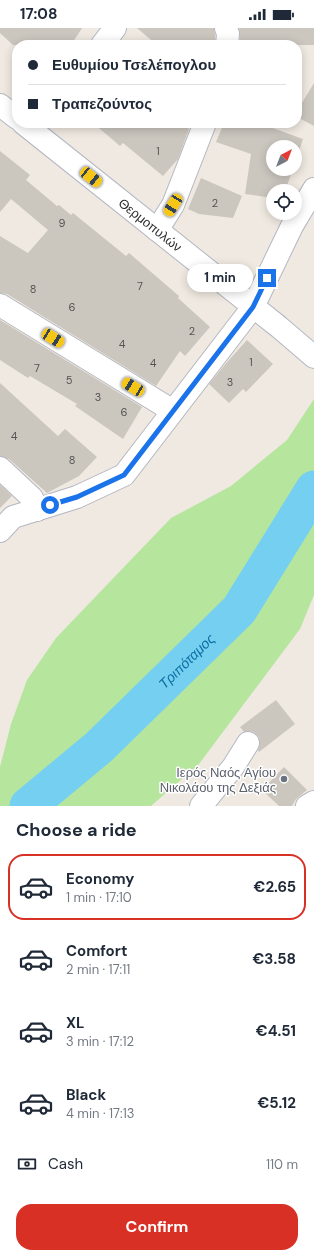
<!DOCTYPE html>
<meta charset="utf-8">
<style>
:root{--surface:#fff;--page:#f6f6f7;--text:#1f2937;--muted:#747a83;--line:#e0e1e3;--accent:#d93025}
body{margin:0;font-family:"DM Sans",sans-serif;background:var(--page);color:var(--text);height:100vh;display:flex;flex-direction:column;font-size:15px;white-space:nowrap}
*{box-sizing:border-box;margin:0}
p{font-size:13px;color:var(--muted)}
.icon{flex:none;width:22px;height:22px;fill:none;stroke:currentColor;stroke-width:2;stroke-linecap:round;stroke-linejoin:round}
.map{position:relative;height:778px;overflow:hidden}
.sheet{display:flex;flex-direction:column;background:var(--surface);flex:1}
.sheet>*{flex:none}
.top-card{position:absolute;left:12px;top:12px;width:290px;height:88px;border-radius:16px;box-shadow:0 2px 10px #0003;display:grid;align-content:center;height:88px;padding:0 16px;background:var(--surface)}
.needle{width:26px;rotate:42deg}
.controls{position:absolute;left:266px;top:112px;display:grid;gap:8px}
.controls a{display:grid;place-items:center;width:36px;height:36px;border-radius:50%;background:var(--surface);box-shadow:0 2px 10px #0003;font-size:20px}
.end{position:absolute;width:18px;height:18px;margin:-9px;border:5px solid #1a73e8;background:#fff;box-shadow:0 0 0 2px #fff}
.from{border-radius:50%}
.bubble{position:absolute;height:28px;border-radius:14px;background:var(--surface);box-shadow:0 2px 10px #0003;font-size:13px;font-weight:700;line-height:28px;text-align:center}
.car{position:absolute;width:12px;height:24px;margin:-12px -6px;border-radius:5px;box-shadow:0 0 3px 1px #0007;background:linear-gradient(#f5c518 24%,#345 0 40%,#f5c518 0 76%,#345 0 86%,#f5c518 0)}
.top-card b{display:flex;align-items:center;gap:14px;height:38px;font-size:15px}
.top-card b+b{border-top:1px solid var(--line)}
.top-card i{width:10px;height:10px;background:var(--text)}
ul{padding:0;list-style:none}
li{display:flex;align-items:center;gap:12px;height:66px;margin:0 8px 6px;padding:0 8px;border:2px solid transparent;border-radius:16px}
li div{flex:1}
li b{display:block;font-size:15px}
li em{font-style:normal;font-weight:700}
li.selected{border-color:var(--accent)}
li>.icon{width:36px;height:36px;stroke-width:1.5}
h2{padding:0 16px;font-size:18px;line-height:48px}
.pay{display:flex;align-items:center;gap:10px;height:44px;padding:0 16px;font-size:15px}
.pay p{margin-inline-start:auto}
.cta{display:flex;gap:8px;margin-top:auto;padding:8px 16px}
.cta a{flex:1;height:46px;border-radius:16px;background:var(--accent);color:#fff;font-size:16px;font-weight:700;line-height:46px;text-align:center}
.status{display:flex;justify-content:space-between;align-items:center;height:28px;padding:0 20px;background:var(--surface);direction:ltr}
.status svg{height:11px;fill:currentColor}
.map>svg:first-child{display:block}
.green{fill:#b6e59e}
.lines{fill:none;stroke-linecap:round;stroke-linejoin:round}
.river{stroke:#75cff0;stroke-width:37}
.building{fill:#cbc7bf}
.street-casing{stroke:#b4b7c1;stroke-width:24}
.secondary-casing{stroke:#b4b7c1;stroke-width:24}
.street{stroke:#fff;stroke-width:22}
.secondary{stroke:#fff;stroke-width:22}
.route{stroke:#1a73e8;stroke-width:5}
.worship-dot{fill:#6b7280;stroke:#fff;stroke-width:1.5}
.labels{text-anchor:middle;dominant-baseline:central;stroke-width:3;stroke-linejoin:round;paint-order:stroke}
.number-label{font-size:11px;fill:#555452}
.street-label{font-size:13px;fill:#2e2e2e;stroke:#fff}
.worship-label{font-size:13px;fill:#5b616d;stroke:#fff;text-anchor:end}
.water-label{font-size:14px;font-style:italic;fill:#0d6fa3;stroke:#fff}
</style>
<div class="status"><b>17:08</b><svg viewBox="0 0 49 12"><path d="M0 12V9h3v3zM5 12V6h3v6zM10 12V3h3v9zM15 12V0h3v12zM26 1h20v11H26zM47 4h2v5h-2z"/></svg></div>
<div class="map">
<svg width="314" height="778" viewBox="0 0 314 778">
<rect width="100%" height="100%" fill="#efe9e1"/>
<polygon class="green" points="314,371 314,567 300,601 199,736 151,778 0,778 0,739 11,696 27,652 56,610 171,490 231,458 287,412"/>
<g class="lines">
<path class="river" id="s1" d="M28 778 99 719 239 582 314 461"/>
</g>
<g class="building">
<polygon points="0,0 82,0 71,17 13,17 0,5"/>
<polygon points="137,0 214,0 215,7 215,17 157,17"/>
<polygon points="239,0 314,0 314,17 240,17 240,7"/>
<polygon points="314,55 314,98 297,89 297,83"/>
<polygon points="93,95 182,95 189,101 178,131 163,148 123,115 120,118"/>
<polygon points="224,95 259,95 303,111 295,135 295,119 273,119 273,141 293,141 285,163 273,163 273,170 245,166 251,126 216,114"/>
<polygon points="0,123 30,147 26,152 57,178 59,177 71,187 73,185 126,228 129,225 179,268 178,270 210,299 185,328 180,323 156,358 7,266 0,265 0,208 28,225 48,202 11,171 0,184"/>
<polygon points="201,150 242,168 233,190 199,186 188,181"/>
<polygon points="0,292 142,379 123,411 75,378 77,376 30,348 28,350 0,332"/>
<polygon points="247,312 273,336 246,364 243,361 229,375 209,356 228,333"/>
<polygon points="0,355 58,408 65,401 97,429 79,448 47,465 9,431 0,428"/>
<polygon points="0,457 12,468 0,480"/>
<polygon points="276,672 295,696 259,724 258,722 260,715 259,709 254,704 249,703 244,704 240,699"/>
<polygon points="284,739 307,762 296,771 292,778 279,778 262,762"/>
</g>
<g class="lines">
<g class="street-casing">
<g id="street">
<polyline points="226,0 228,6 227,17"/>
<polyline points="102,17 115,0"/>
<polyline points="157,202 173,177 205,95"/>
<polyline points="0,277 173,383"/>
<polyline points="0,440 32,470 37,482"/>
<polyline points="0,503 13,489 77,469 124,447 253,279 292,198 314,161"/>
<polyline points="201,778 233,739 248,715"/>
<polyline points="307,778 314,774"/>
</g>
</g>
<g class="secondary-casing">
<g id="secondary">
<polyline points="0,77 17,90"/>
<path id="s2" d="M23 95 279 299 314 329"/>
</g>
</g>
<use href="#street" class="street"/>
<use href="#secondary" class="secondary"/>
</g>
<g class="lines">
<polyline class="route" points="50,477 77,469 124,447 253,279 267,250"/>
</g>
<circle class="worship-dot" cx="284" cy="751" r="4"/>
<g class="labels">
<g class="number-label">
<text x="158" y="123">1</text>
<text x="215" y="175">2</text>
<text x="62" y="195">9</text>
<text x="140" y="258">7</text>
<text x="33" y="261">8</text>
<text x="72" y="279">6</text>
<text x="192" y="303">2</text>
<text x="122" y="316">4</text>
<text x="251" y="334">1</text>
<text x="153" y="335">4</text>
<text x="37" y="340">7</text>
<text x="69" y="352">5</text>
<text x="230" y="354">3</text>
<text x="98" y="369">3</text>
<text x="124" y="384">6</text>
<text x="14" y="408">4</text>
<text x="72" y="432">8</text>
</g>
<g class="street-label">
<text stroke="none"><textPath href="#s2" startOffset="163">Θερμοπυλών</textPath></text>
</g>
<g class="worship-label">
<text x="276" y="744">Ιερός Ναός Αγίου<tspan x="276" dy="15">Νικολάου της Δεξιάς</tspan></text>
</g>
<g class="water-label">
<text stroke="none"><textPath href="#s1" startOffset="215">Τριπόταμος</textPath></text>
</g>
</g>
</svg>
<div class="controls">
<a><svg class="needle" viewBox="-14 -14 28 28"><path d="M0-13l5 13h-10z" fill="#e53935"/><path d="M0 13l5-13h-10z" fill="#747a83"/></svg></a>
<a><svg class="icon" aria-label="locate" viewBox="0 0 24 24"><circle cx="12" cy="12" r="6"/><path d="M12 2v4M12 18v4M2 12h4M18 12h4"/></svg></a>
</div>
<i class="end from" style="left:50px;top:477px"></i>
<i class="end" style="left:267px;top:250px"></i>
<div class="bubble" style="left:187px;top:236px;width:66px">1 min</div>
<i class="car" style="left:91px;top:149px;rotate:129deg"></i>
<i class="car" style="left:173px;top:177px;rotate:212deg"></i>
<i class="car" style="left:53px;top:310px;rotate:122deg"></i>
<i class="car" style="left:133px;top:359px;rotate:301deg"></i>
<div class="top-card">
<b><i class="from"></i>Ευθυμίου Τσελέπογλου</b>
<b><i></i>Τραπεζούντος</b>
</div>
</div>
<section class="sheet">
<h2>Choose a ride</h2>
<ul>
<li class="selected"><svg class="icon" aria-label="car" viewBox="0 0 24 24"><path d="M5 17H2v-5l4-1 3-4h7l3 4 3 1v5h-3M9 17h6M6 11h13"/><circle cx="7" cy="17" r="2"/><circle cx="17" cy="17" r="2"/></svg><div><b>Economy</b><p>1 min · 17:10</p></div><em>€2.65</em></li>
<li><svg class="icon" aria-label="car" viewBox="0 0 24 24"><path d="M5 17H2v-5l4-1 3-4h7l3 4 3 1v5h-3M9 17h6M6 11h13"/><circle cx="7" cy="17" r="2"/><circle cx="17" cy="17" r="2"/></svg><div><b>Comfort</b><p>2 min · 17:11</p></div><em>€3.58</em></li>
<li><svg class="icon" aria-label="car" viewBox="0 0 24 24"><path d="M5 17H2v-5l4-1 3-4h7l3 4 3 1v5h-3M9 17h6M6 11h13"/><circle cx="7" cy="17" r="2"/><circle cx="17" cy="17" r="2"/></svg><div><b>XL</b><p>3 min · 17:12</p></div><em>€4.51</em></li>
<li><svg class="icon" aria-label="car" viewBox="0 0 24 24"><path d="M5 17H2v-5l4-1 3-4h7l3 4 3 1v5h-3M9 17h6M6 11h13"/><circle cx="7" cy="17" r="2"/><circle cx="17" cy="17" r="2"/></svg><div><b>Black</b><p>4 min · 17:13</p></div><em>€5.12</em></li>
</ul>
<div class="pay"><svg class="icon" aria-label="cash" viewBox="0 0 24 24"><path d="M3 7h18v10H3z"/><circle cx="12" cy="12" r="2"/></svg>Cash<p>110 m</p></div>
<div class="cta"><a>Confirm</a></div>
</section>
